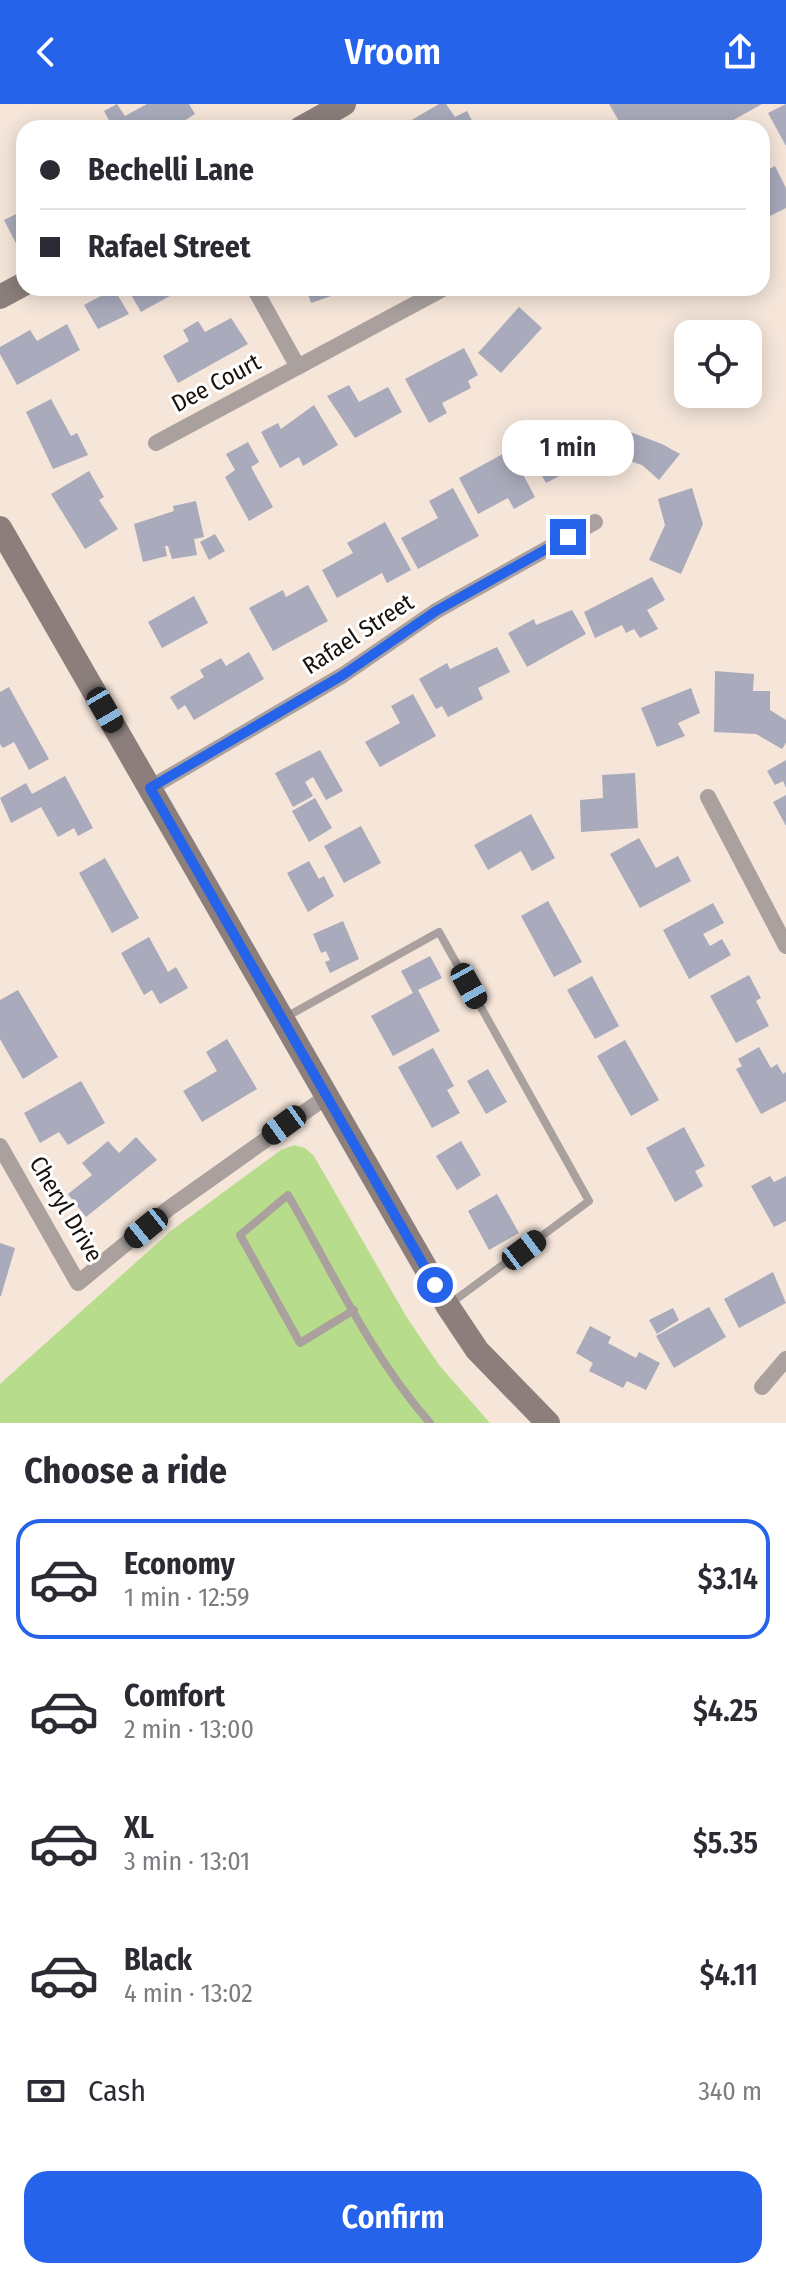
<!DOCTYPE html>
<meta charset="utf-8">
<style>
:root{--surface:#fff;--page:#f7f7f7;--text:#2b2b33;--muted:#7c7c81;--line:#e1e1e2;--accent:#2563eb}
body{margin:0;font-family:"Fira Sans Condensed",sans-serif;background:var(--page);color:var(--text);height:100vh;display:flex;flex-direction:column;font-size:30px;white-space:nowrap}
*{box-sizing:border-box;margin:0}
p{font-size:26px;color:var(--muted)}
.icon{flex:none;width:44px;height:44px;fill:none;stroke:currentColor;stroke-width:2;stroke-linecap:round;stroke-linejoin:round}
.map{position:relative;height:1319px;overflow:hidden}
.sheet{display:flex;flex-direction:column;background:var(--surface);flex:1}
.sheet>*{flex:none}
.guide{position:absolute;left:16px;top:16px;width:754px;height:176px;border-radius:24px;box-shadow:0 4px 20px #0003;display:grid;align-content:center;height:176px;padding:0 24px;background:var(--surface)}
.controls{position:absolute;left:674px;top:216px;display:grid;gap:16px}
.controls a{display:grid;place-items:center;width:88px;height:88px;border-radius:16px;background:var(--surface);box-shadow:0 4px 20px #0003;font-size:40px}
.end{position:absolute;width:36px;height:36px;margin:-18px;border:10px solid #2563eb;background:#fff;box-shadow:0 0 0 4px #fff}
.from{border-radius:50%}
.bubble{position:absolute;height:56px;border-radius:24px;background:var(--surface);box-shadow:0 4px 20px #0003;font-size:26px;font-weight:600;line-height:56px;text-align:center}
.car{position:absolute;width:24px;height:48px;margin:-24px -12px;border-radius:10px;box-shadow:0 0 6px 2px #0007;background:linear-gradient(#222 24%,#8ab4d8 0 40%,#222 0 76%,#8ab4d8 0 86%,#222 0)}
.guide b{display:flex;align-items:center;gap:28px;height:76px;font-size:30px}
.guide b+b{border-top:2px solid var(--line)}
.guide i{width:20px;height:20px;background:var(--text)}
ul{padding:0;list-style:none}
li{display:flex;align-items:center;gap:24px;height:120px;margin:0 16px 12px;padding:0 8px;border:4px solid transparent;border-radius:24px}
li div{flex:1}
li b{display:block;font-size:30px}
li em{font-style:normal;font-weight:600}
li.selected{border-color:var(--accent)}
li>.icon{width:72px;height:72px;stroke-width:1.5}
h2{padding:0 24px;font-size:36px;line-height:96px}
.pay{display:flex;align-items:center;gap:20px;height:88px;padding:0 24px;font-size:30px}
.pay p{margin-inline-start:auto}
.action{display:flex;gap:16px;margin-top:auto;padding:16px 24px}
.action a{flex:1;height:92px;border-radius:24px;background:var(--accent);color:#fff;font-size:32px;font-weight:600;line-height:92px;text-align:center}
header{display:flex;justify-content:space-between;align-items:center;height:104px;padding:0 24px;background:var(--accent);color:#fff;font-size:36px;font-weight:600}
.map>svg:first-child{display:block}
.green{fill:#b7dd8c}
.building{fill:#a9aabb}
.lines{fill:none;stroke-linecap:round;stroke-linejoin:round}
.lane{stroke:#aaa19f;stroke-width:8}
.street{stroke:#aaa19f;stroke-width:16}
.secondary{stroke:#8b7e7b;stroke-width:24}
.route{stroke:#2563eb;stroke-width:10}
.labels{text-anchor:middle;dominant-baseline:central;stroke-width:6;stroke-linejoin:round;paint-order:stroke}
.street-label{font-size:24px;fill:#16110d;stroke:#fff}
</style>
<header><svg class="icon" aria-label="back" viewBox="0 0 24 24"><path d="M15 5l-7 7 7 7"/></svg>Vroom<svg class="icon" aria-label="share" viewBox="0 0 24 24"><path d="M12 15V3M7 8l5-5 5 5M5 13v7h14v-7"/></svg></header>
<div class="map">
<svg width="786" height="1319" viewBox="0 0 786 1319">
<rect width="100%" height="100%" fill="#f6e6da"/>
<polygon class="green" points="294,1041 305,1044 314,1052 406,1212 439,1261 490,1319 0,1319 0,1280 172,1126 281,1046"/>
<g class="building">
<polygon points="117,0 125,12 147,0 189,0 195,10 173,24 113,24 104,7"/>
<polygon points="439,0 446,0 455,13 467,7 476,24 404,24 411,20 410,17"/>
<polygon points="609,0 762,0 719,24 623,24"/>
<polygon points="786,0 786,42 768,9"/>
<polygon points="775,62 786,84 786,104 762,116 762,69"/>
<polygon points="24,106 24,145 20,147 4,116"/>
<polygon points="127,184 184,184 141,208"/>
<polygon points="306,184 354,184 311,199"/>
<polygon points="114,185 129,210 98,225 84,201"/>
<polygon points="519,203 542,224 501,269 478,249"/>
<polygon points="231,214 248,240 178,279 163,252 189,237 183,226 198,217 205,228"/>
<polygon points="67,220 80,246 17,281 0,250 0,243 30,226 37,237"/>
<polygon points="464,244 478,271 468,277 471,284 442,299 447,309 429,319 405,275"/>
<polygon points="349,281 359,298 388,283 402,308 355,334 327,292"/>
<polygon points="51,295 71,332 77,329 88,351 53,365 26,308"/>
<polygon points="314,301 338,341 303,362 299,353 280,364 261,328 278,319 281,325"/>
<polygon points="609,320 662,340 680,350 659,376 642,361 598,347"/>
<polygon points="578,324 594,354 546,379 530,350"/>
<polygon points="248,338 259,358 251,363 273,403 249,417 225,373 235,366 226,350"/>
<polygon points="510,346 535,393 514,405 508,394 478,410 459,374"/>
<polygon points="89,367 104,393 99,396 118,425 85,445 51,390"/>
<polygon points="453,384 479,432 418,465 401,434 438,414 429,397"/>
<polygon points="692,384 703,420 681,470 649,456 665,421 658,395"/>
<polygon points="196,397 204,433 194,435 197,451 172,455 168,442 165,442 167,452 143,458 134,420 174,407 173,402"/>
<polygon points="385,418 411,466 387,479 382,469 337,494 322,466 353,449 347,439"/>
<polygon points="215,430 225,447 209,456 200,438"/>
<polygon points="652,473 665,496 647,506 658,525 640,534 634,525 626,529 622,521 595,534 584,508"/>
<polygon points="308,481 328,517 273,547 249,504 283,486 286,493"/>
<polygon points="194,492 208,519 162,544 148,518"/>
<polygon points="572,506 586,530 527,563 508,529 534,515 536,521"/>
<polygon points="497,543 510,568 478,584 483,595 448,613 442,602 436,605 419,575 447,559 450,565"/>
<polygon points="249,548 264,575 194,616 185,601 178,606 170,593 204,573 200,566 221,554 226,562"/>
<polygon points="715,567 754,570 753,587 770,587 770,606 786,616 786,639 782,645 756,630 714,628"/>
<polygon points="9,583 49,655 29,666 14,638 3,644 0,640 0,588"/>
<polygon points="691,584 700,609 678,619 685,632 657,643 641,604"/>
<polygon points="413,590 436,632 380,663 365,638 400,619 391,602"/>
<polygon points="320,646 343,687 326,696 313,673 305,678 313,692 293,703 275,669"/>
<polygon points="786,656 786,684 783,677 775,681 767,667"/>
<polygon points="635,669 638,724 581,728 580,696 603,694 602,671"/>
<polygon points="65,672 93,724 78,732 74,724 58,733 41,703 11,719 0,694 26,679 32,690"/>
<polygon points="786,691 786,722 773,698"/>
<polygon points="315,694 332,724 309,738 292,707"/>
<polygon points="531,710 555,754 532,767 521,747 488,766 474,741"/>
<polygon points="361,722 381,759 344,779 324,742"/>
<polygon points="639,734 656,764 678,752 691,777 640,804 610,750"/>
<polygon points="105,754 139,814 112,829 79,769"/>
<polygon points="309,757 319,775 324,772 334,792 308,808 287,769"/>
<polygon points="548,797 582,858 554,873 521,812"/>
<polygon points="713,799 724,819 703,830 710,842 722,835 731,851 689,875 663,826"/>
<polygon points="343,817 359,855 330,869 325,858 330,856 326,847 321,849 313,830"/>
<polygon points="149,833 168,868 176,863 188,884 160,900 152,886 144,891 121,849"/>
<polygon points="430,852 442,874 418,886 440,927 393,952 371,912 413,889 401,867"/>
<polygon points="749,871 761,894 756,897 769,922 736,939 710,892"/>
<polygon points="592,872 619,922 595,935 567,886"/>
<polygon points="18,886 58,953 23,975 0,935 0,896"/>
<polygon points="227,935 257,985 202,1018 183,987 217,967 206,948"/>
<polygon points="625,936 659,996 631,1012 597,952"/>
<polygon points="759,943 771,964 777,960 783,970 786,968 786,997 761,1010 736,965 742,962 738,955"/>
<polygon points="433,944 454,982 447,986 460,1009 432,1024 398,963"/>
<polygon points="488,965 507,998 486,1010 467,977"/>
<polygon points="81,977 105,1019 68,1041 59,1028 40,1039 24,1009"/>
<polygon points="684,1023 705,1062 695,1067 703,1082 675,1098 646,1044"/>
<polygon points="136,1033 157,1056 86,1113 68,1090 92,1071 82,1059 108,1037 119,1049"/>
<polygon points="461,1037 481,1071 457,1086 436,1052"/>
<polygon points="770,1072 774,1078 786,1072 786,1117 774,1123 751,1082"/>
<polygon points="497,1090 519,1129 489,1146 468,1107"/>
<polygon points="0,1139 15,1144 1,1192 0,1192"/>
<polygon points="773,1168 786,1199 739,1224 724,1195"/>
<polygon points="709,1203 726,1233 674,1264 656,1232"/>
<polygon points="673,1204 679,1216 657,1230 649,1216"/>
<polygon points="590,1222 611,1233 608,1239 636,1254 639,1248 660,1259 646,1286 627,1277 623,1284 589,1267 593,1259 576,1249"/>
</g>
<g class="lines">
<g class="lane">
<polyline points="286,913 439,828 589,1097 451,1199"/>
<path d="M354 1206 300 1239 240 1131 288 1091C332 1167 371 1252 430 1319"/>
</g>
<g class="street">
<polyline points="254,184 298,263"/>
<polyline points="156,339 441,186"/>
<polyline points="150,684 343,571 436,507 595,418"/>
<polyline points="708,693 786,842"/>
<polyline points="0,1042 78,1179 168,1105 326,993"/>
<polyline points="762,1283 786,1255"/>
</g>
<g class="secondary">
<polyline points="301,24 344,0"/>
<polyline points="0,193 24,180"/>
<polyline points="0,424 447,1201 477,1246 548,1319"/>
</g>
</g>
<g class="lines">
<polyline class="route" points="435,1181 150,684 343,571 436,507 568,433"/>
</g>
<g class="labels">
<g class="street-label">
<text transform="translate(216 279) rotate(-28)">Dee Court</text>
<text transform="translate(358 530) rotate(-33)">Rafael Street</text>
<text transform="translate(66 1105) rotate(59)">Cheryl Drive</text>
</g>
</g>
</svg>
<div class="controls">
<a><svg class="icon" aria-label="locate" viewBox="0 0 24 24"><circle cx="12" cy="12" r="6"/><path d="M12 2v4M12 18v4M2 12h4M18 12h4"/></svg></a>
</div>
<i class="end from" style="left:435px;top:1181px"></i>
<i class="end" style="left:568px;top:433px"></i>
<div class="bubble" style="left:502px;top:316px;width:132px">1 min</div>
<i class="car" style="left:105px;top:606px;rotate:150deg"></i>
<i class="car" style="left:469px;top:882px;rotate:151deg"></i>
<i class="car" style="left:284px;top:1021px;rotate:234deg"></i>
<i class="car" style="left:146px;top:1124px;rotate:231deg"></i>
<i class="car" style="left:524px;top:1146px;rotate:53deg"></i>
<div class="guide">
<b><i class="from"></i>Bechelli Lane</b>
<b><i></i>Rafael Street</b>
</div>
</div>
<section class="sheet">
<h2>Choose a ride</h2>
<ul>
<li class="selected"><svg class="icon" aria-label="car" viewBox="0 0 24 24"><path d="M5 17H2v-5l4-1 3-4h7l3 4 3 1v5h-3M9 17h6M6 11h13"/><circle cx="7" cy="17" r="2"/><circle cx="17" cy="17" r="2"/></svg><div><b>Economy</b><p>1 min · 12:59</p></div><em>$3.14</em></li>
<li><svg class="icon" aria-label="car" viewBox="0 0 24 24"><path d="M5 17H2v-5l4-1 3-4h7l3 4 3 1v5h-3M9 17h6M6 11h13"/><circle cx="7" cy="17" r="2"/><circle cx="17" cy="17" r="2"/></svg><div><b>Comfort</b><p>2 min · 13:00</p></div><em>$4.25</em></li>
<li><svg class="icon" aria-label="car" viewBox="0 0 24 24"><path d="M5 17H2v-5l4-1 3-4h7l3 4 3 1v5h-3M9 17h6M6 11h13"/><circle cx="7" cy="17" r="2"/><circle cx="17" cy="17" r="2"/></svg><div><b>XL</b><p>3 min · 13:01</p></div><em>$5.35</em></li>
<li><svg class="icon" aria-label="car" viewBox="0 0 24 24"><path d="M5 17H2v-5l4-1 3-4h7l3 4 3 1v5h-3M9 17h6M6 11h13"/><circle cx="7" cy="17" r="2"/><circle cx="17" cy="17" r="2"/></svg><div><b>Black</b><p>4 min · 13:02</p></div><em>$4.11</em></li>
</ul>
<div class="pay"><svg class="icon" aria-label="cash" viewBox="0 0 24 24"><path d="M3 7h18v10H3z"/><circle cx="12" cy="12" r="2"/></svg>Cash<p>340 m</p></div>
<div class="action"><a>Confirm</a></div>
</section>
